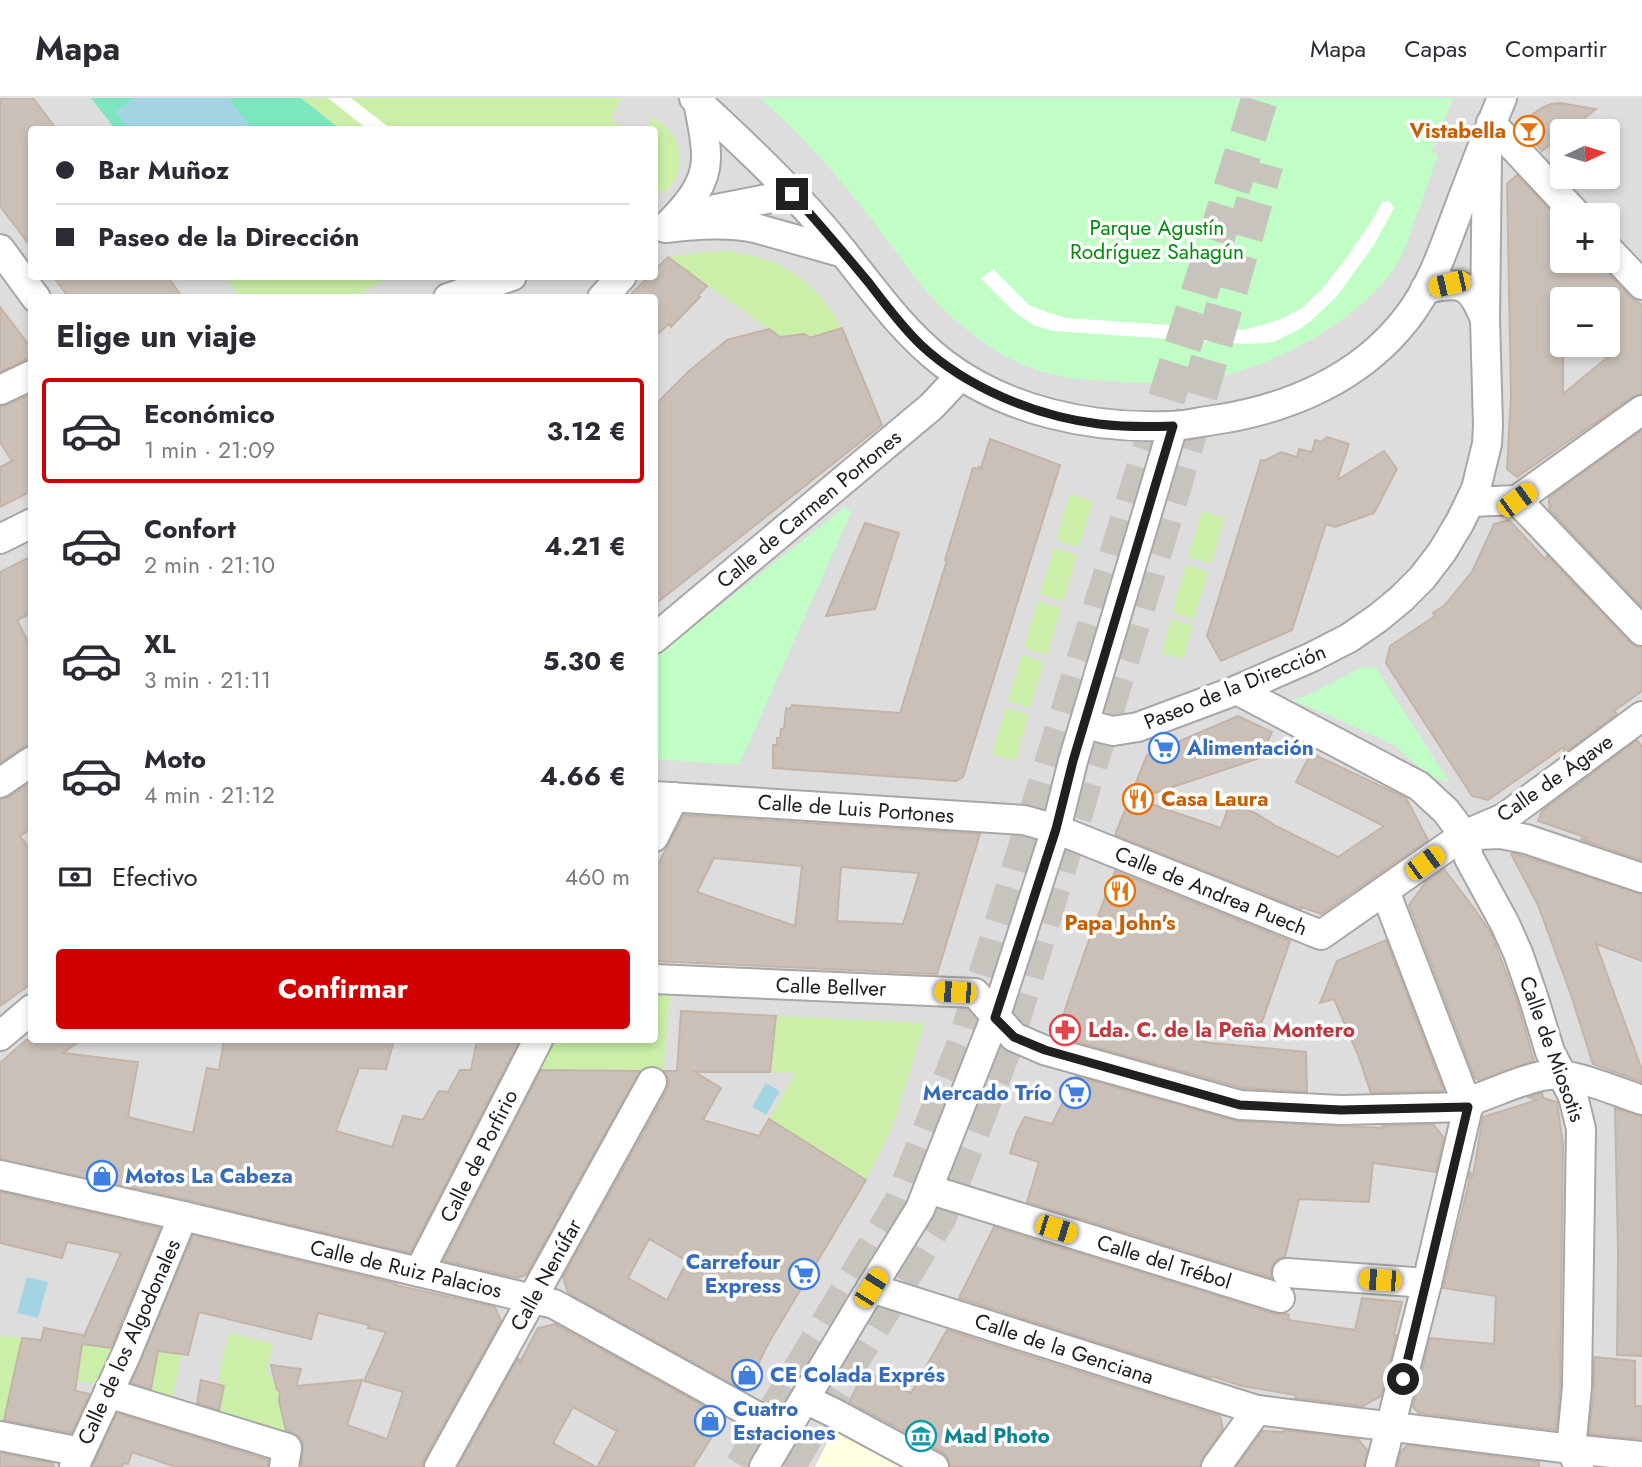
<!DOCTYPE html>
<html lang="es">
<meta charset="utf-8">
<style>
:root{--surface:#fff;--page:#f7f7f7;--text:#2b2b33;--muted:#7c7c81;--line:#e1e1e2;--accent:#d00000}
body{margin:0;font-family:Jost,sans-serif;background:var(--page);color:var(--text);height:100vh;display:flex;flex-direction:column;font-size:26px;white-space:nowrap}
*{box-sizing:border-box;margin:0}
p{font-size:23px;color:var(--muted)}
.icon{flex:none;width:38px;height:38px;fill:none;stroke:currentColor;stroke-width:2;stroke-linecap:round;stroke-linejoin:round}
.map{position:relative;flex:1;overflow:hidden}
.panel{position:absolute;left:28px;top:196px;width:630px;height:749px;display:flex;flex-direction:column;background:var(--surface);border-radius:7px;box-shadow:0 4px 10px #0003}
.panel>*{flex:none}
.hud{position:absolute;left:28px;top:28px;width:630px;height:154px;border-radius:7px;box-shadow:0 4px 10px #0003;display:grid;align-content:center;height:154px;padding:0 28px;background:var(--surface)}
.needle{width:46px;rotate:86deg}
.tools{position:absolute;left:1550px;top:21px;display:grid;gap:14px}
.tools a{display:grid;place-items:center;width:70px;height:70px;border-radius:7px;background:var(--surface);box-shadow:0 4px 10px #0003;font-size:35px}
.end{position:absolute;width:32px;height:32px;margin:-16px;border:9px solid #202020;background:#fff;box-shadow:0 0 0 4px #fff}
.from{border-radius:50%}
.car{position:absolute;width:21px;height:42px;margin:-21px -10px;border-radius:9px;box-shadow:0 0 5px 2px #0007;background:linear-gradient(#f5c518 24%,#345 0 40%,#f5c518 0 76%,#345 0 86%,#f5c518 0)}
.hud b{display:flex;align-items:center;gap:24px;height:66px;font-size:26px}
.hud b+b{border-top:2px solid var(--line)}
.hud i{width:18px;height:18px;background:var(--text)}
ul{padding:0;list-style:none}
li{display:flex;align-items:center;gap:21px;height:105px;margin:0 14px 10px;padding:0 14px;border:4px solid transparent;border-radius:7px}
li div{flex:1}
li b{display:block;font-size:26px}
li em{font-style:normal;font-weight:700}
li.on{border-color:var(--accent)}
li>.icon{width:63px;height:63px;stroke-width:1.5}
h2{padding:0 28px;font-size:32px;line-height:84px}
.pay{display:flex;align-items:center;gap:18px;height:77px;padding:0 28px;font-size:26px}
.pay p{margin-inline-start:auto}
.cta{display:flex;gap:14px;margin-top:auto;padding:14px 28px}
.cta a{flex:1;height:80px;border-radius:7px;background:var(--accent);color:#fff;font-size:28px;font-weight:700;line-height:80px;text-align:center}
header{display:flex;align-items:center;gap:42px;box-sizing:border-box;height:98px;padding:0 35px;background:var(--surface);border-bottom:2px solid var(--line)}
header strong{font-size:33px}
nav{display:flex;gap:38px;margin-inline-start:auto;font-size:24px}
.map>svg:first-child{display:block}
.residential{fill:#dedddd;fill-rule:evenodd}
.education{fill:#ffffe1}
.grass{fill:#cbefa8}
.park{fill:#c0fec5}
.pitch{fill:#7de6be}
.water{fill:#a3d4e2}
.pier{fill:#fff}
.building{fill:#cac0b8;stroke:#c4b4a7;stroke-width:2;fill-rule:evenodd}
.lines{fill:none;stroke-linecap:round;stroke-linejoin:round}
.major-tunnel{stroke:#c7c4be;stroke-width:37;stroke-dasharray:37 18;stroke-linecap:butt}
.minor-casing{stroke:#a7a7a7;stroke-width:32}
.minor{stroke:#fff;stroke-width:28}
.route{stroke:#202020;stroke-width:9}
.labels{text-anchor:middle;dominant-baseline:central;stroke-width:7;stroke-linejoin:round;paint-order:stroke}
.food-label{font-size:21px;font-weight:bold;fill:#c56008;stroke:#fff;text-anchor:end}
.park-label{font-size:21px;fill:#028a0d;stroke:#fff}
.street-label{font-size:21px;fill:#202020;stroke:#fff}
.shop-label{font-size:21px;font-weight:bold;fill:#366cbe;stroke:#fff;text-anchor:start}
.health-label{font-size:21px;font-weight:bold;fill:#be3a42;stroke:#fff;text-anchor:start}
.culture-label{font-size:21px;font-weight:bold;fill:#0d838f;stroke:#fff;text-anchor:start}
</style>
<header>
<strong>Mapa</strong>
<nav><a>Mapa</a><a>Capas</a><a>Compartir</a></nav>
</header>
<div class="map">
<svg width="1642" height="1369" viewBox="0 0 1642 1369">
<rect width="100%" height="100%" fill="#f1ede6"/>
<path class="residential" d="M0 0H1642V1369H0ZM32 32H654V178H32ZM1563 33H1608V79H1563ZM1563 117H1608V163H1563ZM32 200H654V942H32ZM1563 201H1608V247H1563Z"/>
<polygon class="education" points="833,1333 881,1359 900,1369 815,1369"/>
<g class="grass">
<polygon points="249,0 621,0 622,1 610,21 627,31 273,31"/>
<path d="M652 19C658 23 665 27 670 33 684 48 684 81 665 93 662 95 658 96 655 97L654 32 646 31Z"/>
<path d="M725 153C781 159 814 181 842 230L810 240 805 236 780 239 668 159 705 154Z"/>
<polygon points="224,179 390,179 355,199 240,199"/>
<polygon points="1070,396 1093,403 1079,449 1056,442"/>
<polygon points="1202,413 1225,420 1211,466 1188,459"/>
<polygon points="1054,450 1077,457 1063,503 1040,496"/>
<polygon points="1186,467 1208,474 1194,521 1172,514"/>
<polygon points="1038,503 1061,510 1047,557 1024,550"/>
<polygon points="1171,521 1193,528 1183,561 1162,555"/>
<polygon points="1022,557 1044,564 1030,610 1008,603"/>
<polygon points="1006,610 1029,617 1015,663 992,656"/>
<polygon points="655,888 671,889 663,973 538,972 552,942 654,942"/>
<polygon points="776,918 925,925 893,1028 866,1082 769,1021 795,975 770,974"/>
<polygon points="230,1235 273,1246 266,1274 280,1290 279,1303 288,1341 218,1318 224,1289 218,1287 222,1261"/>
<polygon points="0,1238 22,1240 4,1323 0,1323"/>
<polygon points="82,1246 116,1251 97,1286 76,1282"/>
<polygon points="158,1253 182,1256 171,1305 149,1298"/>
</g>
<g class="park">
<path d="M760 0H1453L1431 54 1438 57C1430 79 1423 100 1415 122 1408 140 1403 159 1391 175 1350 229 1262 275 1195 283 1168 287 1138 285 1111 283 1084 282 1057 280 1032 270 1006 261 982 244 960 226 921 195 896 151 865 113 834 73 798 34 760 0Z"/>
<polygon points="845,409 851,414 739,667 655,661 655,559"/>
<polygon points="1363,569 1376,570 1449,684 1428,677 1394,647 1329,617 1292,602 1306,598"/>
</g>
<polygon class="pitch" points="91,0 301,0 340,31 115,31"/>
<g class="water">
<polygon points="134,0 229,0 252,31 128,31 115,14"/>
<polygon points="766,985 780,993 766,1017 752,1009"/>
<polygon points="27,1179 48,1184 38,1220 17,1215"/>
</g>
<g class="pier">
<polygon points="328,0 351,0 391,31 367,31"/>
<polygon points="1389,103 1394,110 1374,147 1337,198 1311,223 1299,231 1276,243 1266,245 1245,246 1053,233 1033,227 1014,214 981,181 993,171 1029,207 1049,215 1066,220 1244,232 1279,222 1301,211 1324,189 1347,159 1371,124 1382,104"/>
</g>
<g class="building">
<polygon points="0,0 33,0 57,32 32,32 32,150 0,108"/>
<polygon points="1560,5 1596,11 1567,33 1563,33 1563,37 1542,53 1524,33 1527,20 1542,10 1551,6"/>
<path d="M1517 77 1563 126V163H1596L1630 198 1642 207V296L1632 299 1517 379 1507 371 1511 297 1507 86ZM1563 201H1608V259L1563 296Z"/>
<polygon points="668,159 707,188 698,197 700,199 671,229 669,226 654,239 654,200 627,200 649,178 654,178 654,173"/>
<polygon points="53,178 167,178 183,200 69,200"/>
<polygon points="0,209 32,251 32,261 25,262 0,274"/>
<polygon points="842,230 882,327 654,507 654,308 689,273 727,242 769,231 780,239 805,236 810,240"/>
<polygon points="32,296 32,393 0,409 0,369 12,363 0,344 0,308 7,307"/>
<polygon points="1642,332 1642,509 1549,411 1549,409 1551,408 1549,406 1549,399"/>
<polygon points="1327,339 1349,346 1337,382 1384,353 1397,371 1374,415 1335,429 1326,426 1292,532 1221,563 1207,538 1261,362 1264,363 1281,354 1297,359 1299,351 1312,354 1315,342 1321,344"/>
<polygon points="990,341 1060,367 963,679 956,683 773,670 773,647 777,647 777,640 780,640 781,631 784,631 786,610 790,611 792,607 900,615 947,462 945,462 973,370 979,371 979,369 981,370"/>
<polygon points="1509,422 1546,462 1547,457 1630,544 1637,549 1642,549 1642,593 1614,613 1617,616 1562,657 1565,648 1488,702 1472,698 1386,565 1390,548 1435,518 1433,515 1445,507 1472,474 1494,426"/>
<polygon points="865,425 899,435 875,511 826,518"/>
<polygon points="32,458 32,515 17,522 32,552 32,646 23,649 0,665 0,474"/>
<polygon points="1238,618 1272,634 1260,660 1136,701 1221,730 1230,705 1255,715 1276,728 1338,759 1384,728 1296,684 1311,655 1406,700 1428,742 1321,816 1302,809 1301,811 1115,737 1147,657"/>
<polygon points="1637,642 1642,649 1642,762 1580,741 1588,740 1538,723 1542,713"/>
<polygon points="32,684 32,730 20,738 32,754 32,885 0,908 0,701 9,699"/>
<path d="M684 717 980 736 937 876 654 863V774ZM714 760 802 768 795 828 697 794ZM841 769 919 775 903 826 837 823Z"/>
<polygon points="1513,755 1642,796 1642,863 1596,846 1642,972 1642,984 1593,966 1571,897 1538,807 1511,756"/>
<polygon points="1444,771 1473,809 1491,835 1517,903 1534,963 1479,982 1475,980 1409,807 1426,784"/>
<polygon points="1115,773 1290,843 1262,924 1201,944 1306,954 1307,994 1243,990 1056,938 1084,856"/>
<polygon points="1386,842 1443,991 1443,993 1371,995 1358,957 1334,901 1320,905 1337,863"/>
<path d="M681 913 776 918 770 974H695L721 990 703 1022 759 1038 769 1021 866 1082 768 1246 745 1293 568 1195 563 1179 667 992 669 983 664 973H677ZM649 1141 687 1163 667 1202 628 1180Z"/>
<polygon points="26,942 81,942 63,955 138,964 128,1019 193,1035 207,970 219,972 224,942 394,942 386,971 359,970 336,1033 392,1049 403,1018 423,1022 439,993 448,994 460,972 471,972 477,942 520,942 410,1155 187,1102 0,1061 0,965"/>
<polygon points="541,972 640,973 526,1177 518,1180 445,1163 444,1162"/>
<polygon points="1076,978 1236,1023 1384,1030 1383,1028 1433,1026 1444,1040 1436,1074 1373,1065 1369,1104 1299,1101 1285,1159 1279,1160 1273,1166 1271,1173 1272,1180 1027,1104 1039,1064 1010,1055 1017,1034 1025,1019 1052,1026"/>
<polygon points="1542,995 1543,1000 1557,1004 1563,1046 1560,1288 1556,1332 1419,1315 1413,1309 1430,1240 1494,1246 1496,1198 1443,1190 1470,1080 1469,1080 1470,1074 1473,1078 1483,1019 1537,1002 1528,999"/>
<polygon points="1615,1010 1642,1018 1642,1258 1617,1257 1618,1155"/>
<polygon points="0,1094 160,1130 111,1250 82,1246 75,1293 90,1296 71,1335 4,1322 22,1240 41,1242 44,1230 83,1237 83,1240 121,1155 67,1144 62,1160 0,1145"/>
<polygon points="994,1129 1275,1216 1285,1216 1289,1217 1288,1222 1355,1232 1362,1200 1402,1204 1394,1237 1397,1237 1381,1298 1363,1308 1295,1300 1296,1297 1242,1288 1211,1278 1211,1280 959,1200"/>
<polygon points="193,1137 396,1186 395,1187 495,1209 501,1223 424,1361 422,1369 301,1369 303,1353 303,1344 298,1338 286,1332 279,1303 280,1293 277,1292 271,1267 301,1271 296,1288 362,1282 347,1327 387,1341 403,1294 364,1283 386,1234 368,1230 369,1227 318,1215 311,1241 199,1214 188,1257 158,1253 151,1291 131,1285"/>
<polygon points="555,1226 724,1319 693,1369 597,1369 617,1333 573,1309 553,1345 596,1369 458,1369 518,1260 520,1264 538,1230"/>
<polygon points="947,1232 1220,1318 1223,1331 1203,1359 1200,1369 951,1369 948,1361 942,1354 849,1304 865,1273 911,1295"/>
<polygon points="1594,1259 1635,1263 1635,1308 1642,1308 1642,1341 1589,1336 1594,1291"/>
<polygon points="201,1282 224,1288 219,1312 197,1305"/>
<polygon points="117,1315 268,1362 268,1369 176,1369 132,1354 128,1366 124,1365 122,1369 92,1369"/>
<polygon points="1284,1332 1358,1341 1367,1352 1364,1369 1236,1369 1262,1333 1283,1334"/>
<polygon points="1407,1347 1539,1364 1539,1369 1397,1369 1401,1354"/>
<polygon points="0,1355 52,1365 54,1369 0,1369"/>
</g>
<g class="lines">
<g class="major-tunnel">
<polyline points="743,1369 902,1105 966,944 1260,0"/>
<polyline points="786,1369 938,1119 1003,951 1173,389 1265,66"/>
</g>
<g class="minor-casing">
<g id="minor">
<path d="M694 0C738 41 781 81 821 127 861 173 894 227 943 265 1006 313 1091 331 1170 328 1184 328 1199 324 1214 322 1288 311 1360 281 1407 220 1432 188 1445 147 1459 110 1473 73 1487 36 1502 0"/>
<polyline points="1491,25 1577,117"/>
<polyline points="700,117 716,111 792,96"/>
<path d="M668 127C686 109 707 86 706 58 706 40 701 21 698 3"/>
<path d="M665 130C696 127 724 124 755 130L844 155"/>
<polyline points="0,151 36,200"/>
<polyline points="1608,151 1642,187"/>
<path d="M1425 191C1463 183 1470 185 1485 221"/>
<polyline points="448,200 512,178"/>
<polyline points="602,200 622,178"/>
<polyline points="0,292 32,277"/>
<polyline points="1517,402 1642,533"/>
<polyline points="1471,404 1517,402 1642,312"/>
<polyline points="0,441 32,425"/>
<polyline points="654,541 932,308 960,278"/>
<polyline points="1237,592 1419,688 1446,713 1464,737 1469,760 1505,826 1518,855 1533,898 1550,954 1573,998 1581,1031 1577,1289 1571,1351 1579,1369"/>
<polyline points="1085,626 1113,633 1138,629 1237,592 1312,559 1349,540 1378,520 1401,501 1422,480 1442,454 1460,424 1476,391 1487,346 1488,328 1485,221 1487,56"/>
<polyline points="0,685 32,663"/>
<polyline points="654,698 1024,722 1056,731 1321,837 1464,737 1504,720 1642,618"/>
<polyline points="1474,737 1501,736 1526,741 1642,780"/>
<polyline points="654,739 674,699"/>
<path d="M654 881 975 895 1014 939 1044 952 1240 1007 1341 1012 1468 1009 1475 1001C1496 994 1528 979 1548 977 1573 974 1617 994 1642 1002"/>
<polyline points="0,938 32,911"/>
<polyline points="0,1077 183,1118 554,1206 785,1334"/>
<polyline points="928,1091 1280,1200"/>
<polyline points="419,1174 538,942"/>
<polyline points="1287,1175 1427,1185"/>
<polyline points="871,1190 1257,1312 1571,1351 1642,1358"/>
<polyline points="108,1295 287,1350 284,1369"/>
<polyline points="805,1301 834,1315 934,1369"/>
<polyline points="0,1338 81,1354"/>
<polyline points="74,1369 126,1257 183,1118"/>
<polyline points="439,1369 652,984"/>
<polyline points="764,1369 863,1203 920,1111 995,920 1056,731 1073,663 1173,328"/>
<polyline points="1216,1369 1257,1312"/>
<polyline points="1380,1369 1427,1185 1468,1009 1385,793"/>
</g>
</g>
<use href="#minor" class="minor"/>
</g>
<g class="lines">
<path class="route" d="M792 96C819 125 844 155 869 185 885 206 901 228 921 247 967 290 1036 318 1099 326 1124 329 1148 329 1173 328L1073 663 1056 731 995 920 1014 939 1045 952 1240 1007 1341 1012 1468 1009 1403 1281"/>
</g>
<defs>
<g id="bar-ring" transform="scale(1.575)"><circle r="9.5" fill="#fff" stroke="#e8710a" stroke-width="1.5"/><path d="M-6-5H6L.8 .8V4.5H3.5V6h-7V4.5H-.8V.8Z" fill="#e8710a"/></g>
<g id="supermarket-ring" transform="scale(1.575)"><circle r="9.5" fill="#fff" stroke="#3f7fe0" stroke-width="1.5"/><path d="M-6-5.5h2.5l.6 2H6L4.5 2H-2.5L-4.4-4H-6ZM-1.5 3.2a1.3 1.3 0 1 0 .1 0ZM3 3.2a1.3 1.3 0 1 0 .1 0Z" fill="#3f7fe0"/></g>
<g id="restaurant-ring" transform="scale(1.575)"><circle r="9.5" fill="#fff" stroke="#e8710a" stroke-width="1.5"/><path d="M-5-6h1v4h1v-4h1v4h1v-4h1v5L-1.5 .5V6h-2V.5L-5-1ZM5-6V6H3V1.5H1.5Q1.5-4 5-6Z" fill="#e8710a"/></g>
<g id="pharmacy-ring" transform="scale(1.575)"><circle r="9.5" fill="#fff" stroke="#e0444e" stroke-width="1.5"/><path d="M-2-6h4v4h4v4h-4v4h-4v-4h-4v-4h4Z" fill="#e0444e"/></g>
<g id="shop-ring" transform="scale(1.575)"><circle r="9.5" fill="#fff" stroke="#3f7fe0" stroke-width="1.5"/><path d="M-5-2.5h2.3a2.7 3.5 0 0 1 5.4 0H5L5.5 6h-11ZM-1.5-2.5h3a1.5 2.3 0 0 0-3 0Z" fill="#3f7fe0"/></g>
<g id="museum-ring" transform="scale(1.575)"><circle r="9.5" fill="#fff" stroke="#0f9aa8" stroke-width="1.5"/><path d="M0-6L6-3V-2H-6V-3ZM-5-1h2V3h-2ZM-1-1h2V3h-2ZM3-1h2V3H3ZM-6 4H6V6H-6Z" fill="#0f9aa8"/></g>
</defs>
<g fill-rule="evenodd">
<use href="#bar-ring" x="1529" y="33"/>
<use href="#supermarket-ring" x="1164" y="650"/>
<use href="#restaurant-ring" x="1138" y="701"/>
<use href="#restaurant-ring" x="1120" y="793"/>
<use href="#pharmacy-ring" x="1065" y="932"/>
<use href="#supermarket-ring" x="1075" y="995"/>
<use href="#shop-ring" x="102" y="1078"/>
<use href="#supermarket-ring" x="804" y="1176"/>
<use href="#shop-ring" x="747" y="1277"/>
<use href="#shop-ring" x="710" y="1323"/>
<use href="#museum-ring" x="921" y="1338"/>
</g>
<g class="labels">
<g class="food-label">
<text x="1506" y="33">Vistabella</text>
<text x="1161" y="701" text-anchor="start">Casa Laura</text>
<text x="1120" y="825" text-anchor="middle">Papa John's</text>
</g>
<g class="park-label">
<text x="1157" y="130">Parque Agustín<tspan x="1157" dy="24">Rodríguez Sahagún</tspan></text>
</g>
<g class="street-label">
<text transform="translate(809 411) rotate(-40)">Calle de Carmen Portones</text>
<text transform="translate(1235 589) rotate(-22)">Paseo de la Dirección</text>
<text transform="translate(1555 680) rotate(-35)">Calle de Ágave</text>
<text transform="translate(856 711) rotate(4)">Calle de Luis Portones</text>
<text transform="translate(1211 793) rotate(22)">Calle de Andrea Puech</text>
<text transform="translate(831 889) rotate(2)">Calle Bellver</text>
<text transform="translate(1552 951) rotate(70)">Calle de Miosotis</text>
<text transform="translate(479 1058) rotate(-63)">Calle de Porfirio</text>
<text transform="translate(1164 1164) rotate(17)">Calle del Trébol</text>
<text transform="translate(406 1171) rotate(13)">Calle de Ruiz Palacios</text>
<text transform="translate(546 1177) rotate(-61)">Calle Nenúfar</text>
<text transform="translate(129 1244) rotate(-66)">Calle de los Algodonales</text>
<text transform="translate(1064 1251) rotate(18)">Calle de la Genciana</text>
</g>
<g class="shop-label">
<text x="1187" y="650">Alimentación</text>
<text x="1052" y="995" text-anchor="end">Mercado Trío</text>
<text x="125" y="1078">Motos La Cabeza</text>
<text x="781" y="1164" text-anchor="end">Carrefour<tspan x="781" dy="24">Express</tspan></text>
<text x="770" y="1277">CE Colada Exprés</text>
<text x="733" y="1311">Cuatro<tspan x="733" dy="24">Estaciones</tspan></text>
</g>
<g class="health-label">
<text x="1088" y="932">Lda. C. de la Peña Montero</text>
</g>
<g class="culture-label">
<text x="944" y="1338">Mad Photo</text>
</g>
</g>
</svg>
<div class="tools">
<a><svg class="needle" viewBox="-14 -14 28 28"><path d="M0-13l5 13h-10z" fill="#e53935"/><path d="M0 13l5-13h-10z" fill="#7c7c81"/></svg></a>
<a>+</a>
<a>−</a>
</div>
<i class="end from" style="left:1403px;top:1281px"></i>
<i class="end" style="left:792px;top:96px"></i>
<i class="car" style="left:1449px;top:186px;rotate:257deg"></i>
<i class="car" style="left:1517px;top:402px;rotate:54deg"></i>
<i class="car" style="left:1425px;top:765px;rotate:54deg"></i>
<i class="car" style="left:955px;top:894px;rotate:273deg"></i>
<i class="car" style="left:1056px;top:1131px;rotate:107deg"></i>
<i class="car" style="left:1380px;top:1182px;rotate:274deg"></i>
<i class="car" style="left:871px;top:1190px;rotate:32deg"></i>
<div class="hud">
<b><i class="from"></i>Bar Muñoz</b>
<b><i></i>Paseo de la Dirección</b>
</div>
<section class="panel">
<h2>Elige un viaje</h2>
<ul>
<li class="on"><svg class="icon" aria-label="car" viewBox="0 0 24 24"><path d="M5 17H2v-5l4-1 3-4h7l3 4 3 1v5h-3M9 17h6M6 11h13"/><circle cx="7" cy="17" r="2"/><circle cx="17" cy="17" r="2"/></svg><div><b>Económico</b><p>1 min · 21:09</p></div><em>3.12 €</em></li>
<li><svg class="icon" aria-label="car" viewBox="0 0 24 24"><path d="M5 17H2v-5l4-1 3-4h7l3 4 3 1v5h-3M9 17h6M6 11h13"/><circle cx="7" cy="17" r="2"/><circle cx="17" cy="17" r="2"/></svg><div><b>Confort</b><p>2 min · 21:10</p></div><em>4.21 €</em></li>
<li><svg class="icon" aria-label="car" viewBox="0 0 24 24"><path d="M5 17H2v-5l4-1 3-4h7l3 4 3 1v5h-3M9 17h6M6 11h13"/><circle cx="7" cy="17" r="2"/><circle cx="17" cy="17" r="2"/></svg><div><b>XL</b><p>3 min · 21:11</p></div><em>5.30 €</em></li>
<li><svg class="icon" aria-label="car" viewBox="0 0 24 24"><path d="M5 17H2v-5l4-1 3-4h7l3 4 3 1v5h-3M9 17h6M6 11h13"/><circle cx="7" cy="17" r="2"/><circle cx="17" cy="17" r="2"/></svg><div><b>Moto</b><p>4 min · 21:12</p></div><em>4.66 €</em></li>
</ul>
<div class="pay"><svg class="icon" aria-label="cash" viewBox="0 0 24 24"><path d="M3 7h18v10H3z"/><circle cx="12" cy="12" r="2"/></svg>Efectivo<p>460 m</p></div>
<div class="cta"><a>Confirmar</a></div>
</section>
</div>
